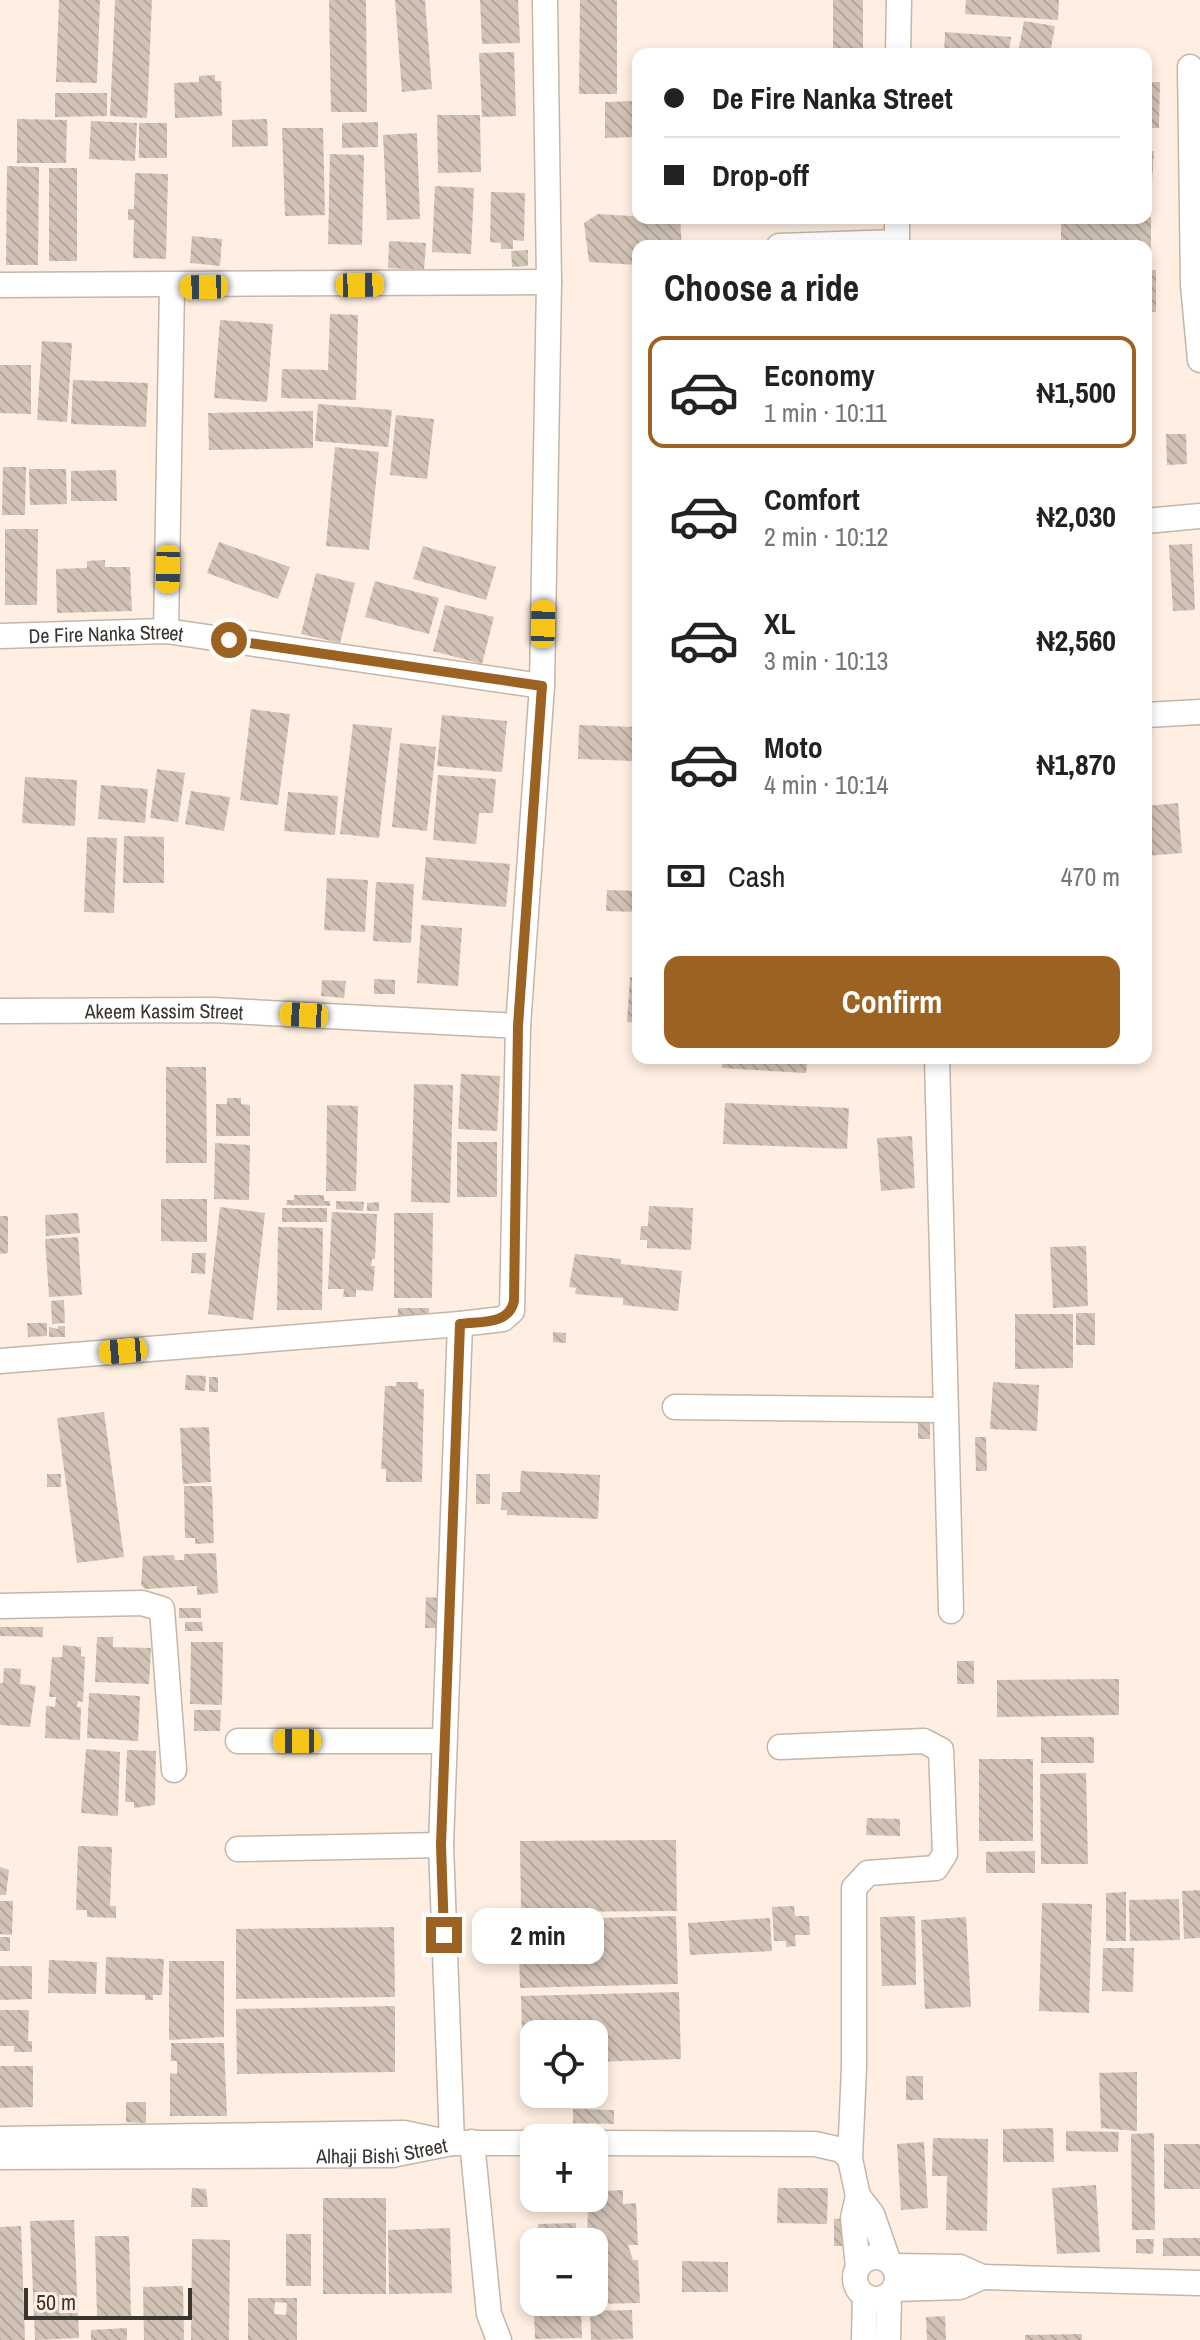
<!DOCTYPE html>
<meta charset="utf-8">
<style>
:root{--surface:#fff;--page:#f6f6f6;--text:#222;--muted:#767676;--line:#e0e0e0;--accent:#9c6221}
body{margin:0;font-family:"Archivo Narrow",sans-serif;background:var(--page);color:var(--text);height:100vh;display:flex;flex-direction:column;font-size:30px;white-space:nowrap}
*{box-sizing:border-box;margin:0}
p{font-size:26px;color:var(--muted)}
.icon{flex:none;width:44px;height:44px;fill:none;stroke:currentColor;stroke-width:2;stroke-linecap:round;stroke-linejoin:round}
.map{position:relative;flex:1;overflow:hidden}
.drawer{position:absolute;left:632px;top:240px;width:520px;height:824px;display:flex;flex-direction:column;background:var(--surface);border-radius:16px;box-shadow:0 4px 12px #0003}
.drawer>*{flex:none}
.banner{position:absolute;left:632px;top:48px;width:520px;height:176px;border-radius:16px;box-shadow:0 4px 12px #0003;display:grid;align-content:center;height:176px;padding:0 32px;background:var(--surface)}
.buttons{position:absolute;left:520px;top:2020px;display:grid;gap:16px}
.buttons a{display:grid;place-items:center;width:88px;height:88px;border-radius:16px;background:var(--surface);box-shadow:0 4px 12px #0003;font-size:40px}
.scale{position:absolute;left:24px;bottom:20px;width:168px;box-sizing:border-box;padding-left:8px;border:4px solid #3a342f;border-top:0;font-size:22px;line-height:28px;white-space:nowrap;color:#3a342f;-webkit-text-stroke:6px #feefe2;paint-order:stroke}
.end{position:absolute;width:36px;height:36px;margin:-18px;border:10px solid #9c6221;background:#fff;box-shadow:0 0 0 4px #fff}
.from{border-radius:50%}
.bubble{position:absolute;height:56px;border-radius:16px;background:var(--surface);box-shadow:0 4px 12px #0003;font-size:26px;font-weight:700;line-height:56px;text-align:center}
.car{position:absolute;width:24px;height:48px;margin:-24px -12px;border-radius:10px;box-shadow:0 0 6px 2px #0007;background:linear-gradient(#f5c518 24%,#345 0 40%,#f5c518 0 76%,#345 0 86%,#f5c518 0)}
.banner b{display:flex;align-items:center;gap:28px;height:76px;font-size:30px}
.banner b+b{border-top:2px solid var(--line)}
.banner i{width:20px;height:20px;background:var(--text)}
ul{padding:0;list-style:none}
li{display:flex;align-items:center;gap:24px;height:112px;margin:0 16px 12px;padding:0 16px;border:4px solid transparent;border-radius:16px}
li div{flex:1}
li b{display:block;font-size:30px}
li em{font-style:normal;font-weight:700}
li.active{border-color:var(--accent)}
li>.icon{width:72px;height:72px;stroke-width:1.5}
h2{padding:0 32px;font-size:36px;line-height:96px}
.pay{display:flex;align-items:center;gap:20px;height:88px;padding:0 32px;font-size:30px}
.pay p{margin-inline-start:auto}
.button{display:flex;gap:16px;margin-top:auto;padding:16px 32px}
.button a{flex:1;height:92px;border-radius:16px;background:var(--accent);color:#fff;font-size:32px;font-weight:700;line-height:92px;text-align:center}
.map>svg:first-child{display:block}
.building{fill:url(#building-back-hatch);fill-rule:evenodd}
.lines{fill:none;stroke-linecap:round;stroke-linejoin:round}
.minor-casing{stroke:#c4b6a9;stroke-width:27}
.minor{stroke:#fff;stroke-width:24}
.route{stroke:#9c6221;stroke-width:10}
.labels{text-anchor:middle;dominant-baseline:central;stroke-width:6;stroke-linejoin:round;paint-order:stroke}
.street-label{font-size:20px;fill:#3a342f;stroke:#feefe2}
</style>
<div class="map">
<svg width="1200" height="2340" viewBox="0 0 1200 2340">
<defs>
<pattern id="building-back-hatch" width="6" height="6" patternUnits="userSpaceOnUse" patternTransform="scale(2)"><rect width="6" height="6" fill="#d1c3b6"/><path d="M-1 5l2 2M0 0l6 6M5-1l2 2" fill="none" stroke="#b4a89d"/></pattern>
</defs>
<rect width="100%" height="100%" fill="#feefe2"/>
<g class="building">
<polygon points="59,0 100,0 97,83 56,82"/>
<polygon points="115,0 152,0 147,118 110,116"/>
<polygon points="329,0 366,0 367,112 331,112"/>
<polygon points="395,0 425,0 432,89 402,92"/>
<polygon points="480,0 518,0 520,43 482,44"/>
<polygon points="580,0 617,0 617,94 579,94"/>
<rect x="833" y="0" width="30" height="54"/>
<polygon points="966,0 1059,0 1058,20 965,14"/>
<polygon points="1024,21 1055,26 1050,54 1018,54"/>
<polygon points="945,32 1011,37 1009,54 944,54"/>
<polygon points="514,52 516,116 482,117 479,53"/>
<polygon points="215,75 215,81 221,81 222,116 175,118 174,83 199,82 199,76"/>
<polygon points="1146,82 1160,82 1159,128 1146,128"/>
<polygon points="55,93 107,93 107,116 55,117"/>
<polygon points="638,101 638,137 605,138 605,102"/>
<polygon points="437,115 480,115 481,172 438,173"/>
<polygon points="17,119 67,120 66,163 17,163"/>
<polygon points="267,119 268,146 232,147 232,120"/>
<polygon points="91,121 137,123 135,161 89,159"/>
<polygon points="378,122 378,147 342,148 342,123"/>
<rect x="139" y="123" width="28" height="35"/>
<polygon points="282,128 323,128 325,215 285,216"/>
<polygon points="417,133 420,219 387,220 383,135"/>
<polygon points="1146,151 1154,151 1151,198 1146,198"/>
<polygon points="330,154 364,155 362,245 328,244"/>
<polygon points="7,166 39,167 38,265 6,265"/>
<rect x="49" y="168" width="28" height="93"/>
<polygon points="135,173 168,174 166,259 133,258 134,220 128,220 128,209 134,209"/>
<polygon points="435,186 474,188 471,254 432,252"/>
<polygon points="491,192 525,193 524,241 513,240 513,249 501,249 501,243 490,242"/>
<polygon points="598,214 680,219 682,246 638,246 638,265 589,262 584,223"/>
<polygon points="1146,217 1151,217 1151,261 1146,261 1146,246 1061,246 1061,218"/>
<polygon points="192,236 222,239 220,266 190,263"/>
<polygon points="389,241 426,243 424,270 388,268"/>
<polygon points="528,250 528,266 512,267 511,251"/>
<rect x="1146" y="270" width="10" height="42"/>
<polygon points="330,314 358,315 356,400 281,398 282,369 328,370"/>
<polygon points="220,320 273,324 267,402 214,398"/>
<polygon points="42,341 72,343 67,422 37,420"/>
<polygon points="0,365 31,365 31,414 0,413"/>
<polygon points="73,380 148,383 146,427 71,424"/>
<polygon points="318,404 392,410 388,447 315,441"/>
<polygon points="313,411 313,448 209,450 208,413"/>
<polygon points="396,415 434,419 427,479 390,475"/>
<polygon points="1166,434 1186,434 1187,464 1167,465"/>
<polygon points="335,447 379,452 369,550 326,546"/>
<polygon points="3,467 26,467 25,515 2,515"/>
<polygon points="29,469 66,469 67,504 30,505"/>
<polygon points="116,470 117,501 71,501 71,471"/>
<polygon points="5,529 38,529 37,605 5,605"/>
<polygon points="219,542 290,567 278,599 207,573"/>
<polygon points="1192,544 1195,610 1173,611 1169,545"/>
<polygon points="423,546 496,567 486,600 413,579"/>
<polygon points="105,560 105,567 130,567 132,611 57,613 56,569 87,568 87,561"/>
<polygon points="316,573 355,583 340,643 301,634"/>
<polygon points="375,581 439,598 429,634 365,617"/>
<polygon points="445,605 494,617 482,664 433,651"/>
<polygon points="251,709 290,714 278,805 240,800"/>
<polygon points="442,715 507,721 502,772 437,766"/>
<polygon points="353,724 392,728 379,838 340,834"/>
<polygon points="579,725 634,727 633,761 578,759"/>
<polygon points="400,743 436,747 427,831 392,827"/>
<polygon points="157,769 185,773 178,822 150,818"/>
<polygon points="438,775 496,779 493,813 479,813 476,844 433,840"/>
<polygon points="25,777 77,780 75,826 22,823"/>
<polygon points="101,785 148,789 145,823 98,819"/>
<polygon points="191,791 230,797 224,831 185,824"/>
<polygon points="288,792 338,796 335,835 284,831"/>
<polygon points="1178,803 1182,853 1146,856 1146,806"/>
<polygon points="124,836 164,837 164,883 123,883"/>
<polygon points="87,837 117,838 114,913 84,912"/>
<polygon points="426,857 510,864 506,907 422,900"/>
<polygon points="327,878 368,880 365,932 324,930"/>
<polygon points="376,882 414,884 411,943 373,941"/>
<polygon points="607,890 638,891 638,912 606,911"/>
<polygon points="421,925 462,928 458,986 417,983"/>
<polygon points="630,977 638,978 638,1023 627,1022"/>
<polygon points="374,979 395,980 395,994 374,994"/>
<polygon points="322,980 346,981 344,998 321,996"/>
<polygon points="722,1058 808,1058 806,1073 722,1068"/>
<polygon points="166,1067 206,1067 207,1163 166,1163"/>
<polygon points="461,1074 500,1076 497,1131 458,1129"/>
<polygon points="414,1084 453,1085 450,1203 411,1202"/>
<polygon points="227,1098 241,1098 241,1104 250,1105 250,1136 216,1136 216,1104 227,1104"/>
<polygon points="725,1103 849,1108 847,1149 723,1144"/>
<polygon points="327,1105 358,1106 356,1191 326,1191"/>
<polygon points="912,1136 915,1188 881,1191 877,1138"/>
<rect x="457" y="1142" width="40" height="55"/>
<polygon points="215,1143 250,1145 249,1200 214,1199"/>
<polygon points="294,1195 324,1195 324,1201 330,1201 330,1206 286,1205 287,1200 294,1200"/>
<polygon points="161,1199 207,1199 207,1242 161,1241"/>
<polygon points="336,1201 364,1202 363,1211 336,1209"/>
<polygon points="379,1202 379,1211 367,1211 367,1203"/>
<polygon points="649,1206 693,1208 691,1250 647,1248 647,1240 640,1240 641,1226 648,1226"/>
<polygon points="220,1207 265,1213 253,1320 208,1314"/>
<rect x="282" y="1208" width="45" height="14"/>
<polygon points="332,1212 377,1214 375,1259 372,1259 371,1266 375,1266 373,1291 356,1290 356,1297 343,1297 344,1289 328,1289"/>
<polygon points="78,1213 80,1233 46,1236 45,1215"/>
<polygon points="394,1213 433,1213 432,1298 394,1298"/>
<polygon points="0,1216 8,1216 8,1253 0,1254"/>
<polygon points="278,1227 323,1228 322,1310 277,1310"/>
<polygon points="78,1237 82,1295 49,1297 45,1239"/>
<polygon points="1086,1246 1088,1306 1053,1308 1050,1247"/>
<polygon points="192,1253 206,1253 205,1274 191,1273"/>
<polygon points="575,1254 621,1259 621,1264 682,1271 678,1311 623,1305 623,1298 575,1294 576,1288 569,1287"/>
<polygon points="64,1300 65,1323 52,1324 51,1301"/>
<polygon points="398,1308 429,1308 429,1318 398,1319"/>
<rect x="1076" y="1313" width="19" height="32"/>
<polygon points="1015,1314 1073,1314 1073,1368 1015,1369"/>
<polygon points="27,1323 47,1323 47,1336 28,1337"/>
<polygon points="58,1326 65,1326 65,1337 49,1337 49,1327 58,1329"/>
<polygon points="553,1332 566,1333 566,1343 553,1342"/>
<polygon points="186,1375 206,1376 205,1391 185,1390"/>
<rect x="209" y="1377" width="9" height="15"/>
<polygon points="396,1382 418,1382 418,1389 424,1389 422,1482 386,1482 386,1469 381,1469 385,1386 396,1386"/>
<polygon points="993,1382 1039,1385 1037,1431 990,1429"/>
<polygon points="104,1412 124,1557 77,1563 57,1418"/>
<rect x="918" y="1415" width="12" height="24"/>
<polygon points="209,1427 211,1482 183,1484 180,1428"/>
<polygon points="975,1437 986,1437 987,1471 976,1471"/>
<polygon points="521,1471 600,1475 598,1519 507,1515 507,1510 501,1510 502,1492 520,1492"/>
<rect x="47" y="1474" width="14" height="13"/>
<rect x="476" y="1474" width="14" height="30"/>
<polygon points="184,1486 212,1486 214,1543 195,1544 195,1538 185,1538"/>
<polygon points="216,1553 218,1593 197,1595 197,1586 145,1589 141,1585 143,1556 174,1555 175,1560 184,1560 184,1554"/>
<polygon points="426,1597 439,1598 437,1628 425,1628"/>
<rect x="179" y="1608" width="22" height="10"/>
<polygon points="185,1622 202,1622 203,1631 185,1631"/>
<polygon points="0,1627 43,1627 43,1637 0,1636"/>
<polygon points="97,1637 113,1637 113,1647 151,1648 149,1684 95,1682"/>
<polygon points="191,1642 223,1642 222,1705 190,1704"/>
<polygon points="63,1645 81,1647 81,1656 85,1657 83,1702 78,1701 77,1707 81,1707 80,1740 45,1738 46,1706 55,1707 56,1697 49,1697 52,1657 62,1657"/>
<rect x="957" y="1661" width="17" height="23"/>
<polygon points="4,1668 21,1669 20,1684 36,1686 30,1727 0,1725 0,1683 3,1683"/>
<polygon points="1119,1679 1119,1715 997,1717 997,1680"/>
<polygon points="89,1693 140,1696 138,1741 87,1738"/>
<polygon points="194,1710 221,1710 220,1731 194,1731"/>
<rect x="1041" y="1737" width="53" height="26"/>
<polygon points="86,1749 120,1752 118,1816 81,1813"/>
<polygon points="127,1750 156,1751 155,1805 134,1808 134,1802 125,1802"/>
<rect x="979" y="1759" width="54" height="82"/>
<polygon points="1086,1773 1088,1864 1041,1864 1040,1774"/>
<polygon points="867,1818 900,1819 900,1836 866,1835"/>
<polygon points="676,1840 677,1911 521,1912 520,1841"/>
<polygon points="78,1846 112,1847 110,1906 116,1906 116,1918 87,1917 87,1910 76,1910"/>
<polygon points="1035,1851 1035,1873 986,1873 986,1852"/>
<polygon points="0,1867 9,1870 6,1895 0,1895"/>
<polygon points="1200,1890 1200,1938 1184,1939 1182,1891"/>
<polygon points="1126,1892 1126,1941 1106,1941 1106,1893"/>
<polygon points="1179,1899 1180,1940 1130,1941 1129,1900"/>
<polygon points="0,1901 13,1901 12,1935 0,1934"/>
<polygon points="1042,1903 1092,1904 1089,2013 1039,2011"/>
<polygon points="794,1906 795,1916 809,1916 810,1935 795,1935 796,1946 786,1947 786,1941 774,1941 772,1907"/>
<polygon points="676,1916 678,1984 520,1988 518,1920"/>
<polygon points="915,1916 916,1985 882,1986 880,1917"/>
<polygon points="966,1917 971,2007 925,2009 921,1920"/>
<polygon points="770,1918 772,1951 690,1955 688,1923"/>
<polygon points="394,1927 395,1997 236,1999 236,1929"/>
<rect x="0" y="1937" width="10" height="14"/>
<polygon points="1103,1948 1134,1948 1133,1992 1102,1991"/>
<polygon points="106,1957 164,1959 162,1995 153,1995 153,2000 145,2000 145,1995 105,1994"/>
<polygon points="49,1960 97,1962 96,1994 48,1993"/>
<polygon points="169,1961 224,1961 224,2037 169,2040"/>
<polygon points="0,1966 32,1966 32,1999 0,2000"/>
<polygon points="679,1992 681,2059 594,2062 594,2034 534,2034 534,2064 523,2064 521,1996"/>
<polygon points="395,2006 395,2072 237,2074 236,2009"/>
<polygon points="0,2010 29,2010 28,2041 32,2041 32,2052 14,2052 14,2046 0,2046"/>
<polygon points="171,2043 224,2043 227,2116 170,2116 170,2073 177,2074 177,2061 171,2061"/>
<polygon points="0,2066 33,2066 33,2107 0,2108"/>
<polygon points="1137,2072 1137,2131 1101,2128 1099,2073"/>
<rect x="906" y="2076" width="17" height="24"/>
<polygon points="126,2102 146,2102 146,2123 126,2122"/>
<polygon points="573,2109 614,2110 614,2124 573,2123"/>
<polygon points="1053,2128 1054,2162 1003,2162 1003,2129"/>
<polygon points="1066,2131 1119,2132 1118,2152 1066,2151"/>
<polygon points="1154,2133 1155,2230 1132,2230 1131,2134"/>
<polygon points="933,2138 988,2139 987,2231 946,2230 947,2176 932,2176"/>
<polygon points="924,2142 928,2208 901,2210 897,2144"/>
<rect x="1164" y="2144" width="36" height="45"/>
<polygon points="1096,2185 1100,2252 1057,2254 1052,2188"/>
<polygon points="192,2188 206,2189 208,2207 191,2207"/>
<polygon points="778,2188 828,2188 827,2224 777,2223"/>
<polygon points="623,2190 623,2204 636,2203 638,2245 628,2245 633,2260 638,2260 640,2303 594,2304 594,2242 587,2242 588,2205 604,2204 604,2191"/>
<rect x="323" y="2198" width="63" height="96"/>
<polygon points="849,2218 850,2246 834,2246 834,2219"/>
<polygon points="74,2220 79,2338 35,2340 30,2221"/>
<polygon points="576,2223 577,2242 538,2242 538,2224"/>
<polygon points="21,2226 25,2340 0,2340 0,2227"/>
<polygon points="450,2228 452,2293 389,2294 388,2230"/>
<rect x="286" y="2234" width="25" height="52"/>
<polygon points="95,2236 129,2236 131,2318 97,2319"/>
<rect x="1163" y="2238" width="37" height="18"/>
<polygon points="192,2239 230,2240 229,2340 191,2340"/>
<polygon points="1136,2239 1154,2239 1153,2254 1136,2253"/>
<polygon points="682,2261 728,2262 728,2292 682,2292"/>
<polygon points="183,2286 184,2340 144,2340 143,2287"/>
<path d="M248 2298H297V2340H248ZM275 2302 287 2303 286 2315 274 2314Z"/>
<polygon points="540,2302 579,2302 579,2307 540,2308"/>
<polygon points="632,2310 633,2339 591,2340 590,2311"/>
<polygon points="581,2311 582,2338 535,2339 534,2312"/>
<polygon points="945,2316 946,2340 927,2340 926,2317"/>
<polygon points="127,2328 127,2340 91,2340 91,2330"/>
<polygon points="1082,2334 1082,2340 1025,2340 1025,2335"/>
</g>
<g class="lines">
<g class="minor-casing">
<g id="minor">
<polyline points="898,54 899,0"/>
<polyline points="1190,67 1193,285 1200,360"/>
<polyline points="897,218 897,246"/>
<polyline points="779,246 897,242"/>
<polyline points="0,285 549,282"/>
<polyline points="1146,521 1200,516"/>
<polyline points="166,631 172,287"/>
<path id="s1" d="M0 636 166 631 542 686"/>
<polyline points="1146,715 1200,712"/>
<path id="s2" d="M0 1011 212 1010 518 1026"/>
<polyline points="937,1058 951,1611"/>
<polyline points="0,1361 460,1324 503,1319 512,1311 518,1026 542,686 549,282 545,0"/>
<polyline points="675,1407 944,1410"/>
<polyline points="0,1606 142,1603 162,1609 174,1770"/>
<polyline points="238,1741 444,1741"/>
<polyline points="780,1747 924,1741 941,1750 945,1854 936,1868 868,1873 854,1888 854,2067 850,2159 858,2196"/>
<polyline points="238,1849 441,1845"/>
<polyline points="0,2139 404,2133 442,2141"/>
<polyline points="472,2142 489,2314 499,2340"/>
<polyline points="452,2143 441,1845 460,1324"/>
<polyline points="594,2143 815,2144 842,2150 850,2159"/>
<path id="s3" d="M0 2157 392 2155 452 2143H534"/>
<circle cx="876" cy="2278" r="21"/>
<polyline points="894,2266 960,2267 982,2277 960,2287 895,2289"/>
<polyline points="858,2267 853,2218 858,2196 872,2214 888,2260"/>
<polyline points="982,2277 1200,2283"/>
<polyline points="864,2340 865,2297"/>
<polyline points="888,2340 889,2296"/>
</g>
</g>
<use href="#minor" class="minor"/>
</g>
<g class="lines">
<path class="route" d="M229 640 542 686 518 1026 514 1301C509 1325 481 1321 460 1324L441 1845 444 1935"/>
</g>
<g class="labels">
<g class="street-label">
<text stroke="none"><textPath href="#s1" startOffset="106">De Fire Nanka Street</textPath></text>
<text stroke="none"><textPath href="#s2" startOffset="164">Akeem Kassim Street</textPath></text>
<text stroke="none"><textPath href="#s3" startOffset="382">Alhaji Bishi Street</textPath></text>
</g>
</g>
</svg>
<div class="buttons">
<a><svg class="icon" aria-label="locate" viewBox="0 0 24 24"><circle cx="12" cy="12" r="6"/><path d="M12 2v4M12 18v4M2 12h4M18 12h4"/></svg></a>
<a>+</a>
<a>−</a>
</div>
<div class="scale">50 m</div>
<i class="end from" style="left:229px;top:640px"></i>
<i class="end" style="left:444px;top:1935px"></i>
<div class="bubble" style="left:472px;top:1908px;width:132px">2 min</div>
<i class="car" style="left:360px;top:285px;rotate:89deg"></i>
<i class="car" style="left:204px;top:287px;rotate:269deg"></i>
<i class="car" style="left:168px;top:569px;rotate:181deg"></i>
<i class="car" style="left:543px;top:624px;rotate:1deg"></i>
<i class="car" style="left:304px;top:1015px;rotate:273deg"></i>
<i class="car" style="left:123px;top:1351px;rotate:265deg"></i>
<i class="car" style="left:297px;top:1741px;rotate:270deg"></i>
<div class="banner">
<b><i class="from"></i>De Fire Nanka Street</b>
<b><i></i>Drop-off</b>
</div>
<section class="drawer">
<h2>Choose a ride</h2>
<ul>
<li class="active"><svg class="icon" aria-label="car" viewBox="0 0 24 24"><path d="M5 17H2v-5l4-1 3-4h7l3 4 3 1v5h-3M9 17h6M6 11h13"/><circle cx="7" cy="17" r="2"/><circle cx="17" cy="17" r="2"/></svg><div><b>Economy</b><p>1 min · 10:11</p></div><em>₦1,500</em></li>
<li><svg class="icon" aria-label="car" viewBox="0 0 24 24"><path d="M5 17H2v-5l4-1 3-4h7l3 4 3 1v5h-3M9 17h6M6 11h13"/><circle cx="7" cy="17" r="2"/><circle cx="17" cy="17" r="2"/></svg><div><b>Comfort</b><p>2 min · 10:12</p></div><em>₦2,030</em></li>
<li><svg class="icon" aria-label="car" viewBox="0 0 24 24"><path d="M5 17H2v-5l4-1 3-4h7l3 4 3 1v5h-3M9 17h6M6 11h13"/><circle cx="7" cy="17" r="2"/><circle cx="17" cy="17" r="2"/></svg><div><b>XL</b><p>3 min · 10:13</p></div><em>₦2,560</em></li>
<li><svg class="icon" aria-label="car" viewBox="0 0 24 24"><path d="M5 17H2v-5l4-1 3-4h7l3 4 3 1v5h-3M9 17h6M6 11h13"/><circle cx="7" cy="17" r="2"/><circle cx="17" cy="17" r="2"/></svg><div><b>Moto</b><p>4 min · 10:14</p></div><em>₦1,870</em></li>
</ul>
<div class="pay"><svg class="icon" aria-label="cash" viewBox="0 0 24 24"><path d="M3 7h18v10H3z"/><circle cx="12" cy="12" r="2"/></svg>Cash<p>470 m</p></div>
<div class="button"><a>Confirm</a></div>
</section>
</div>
